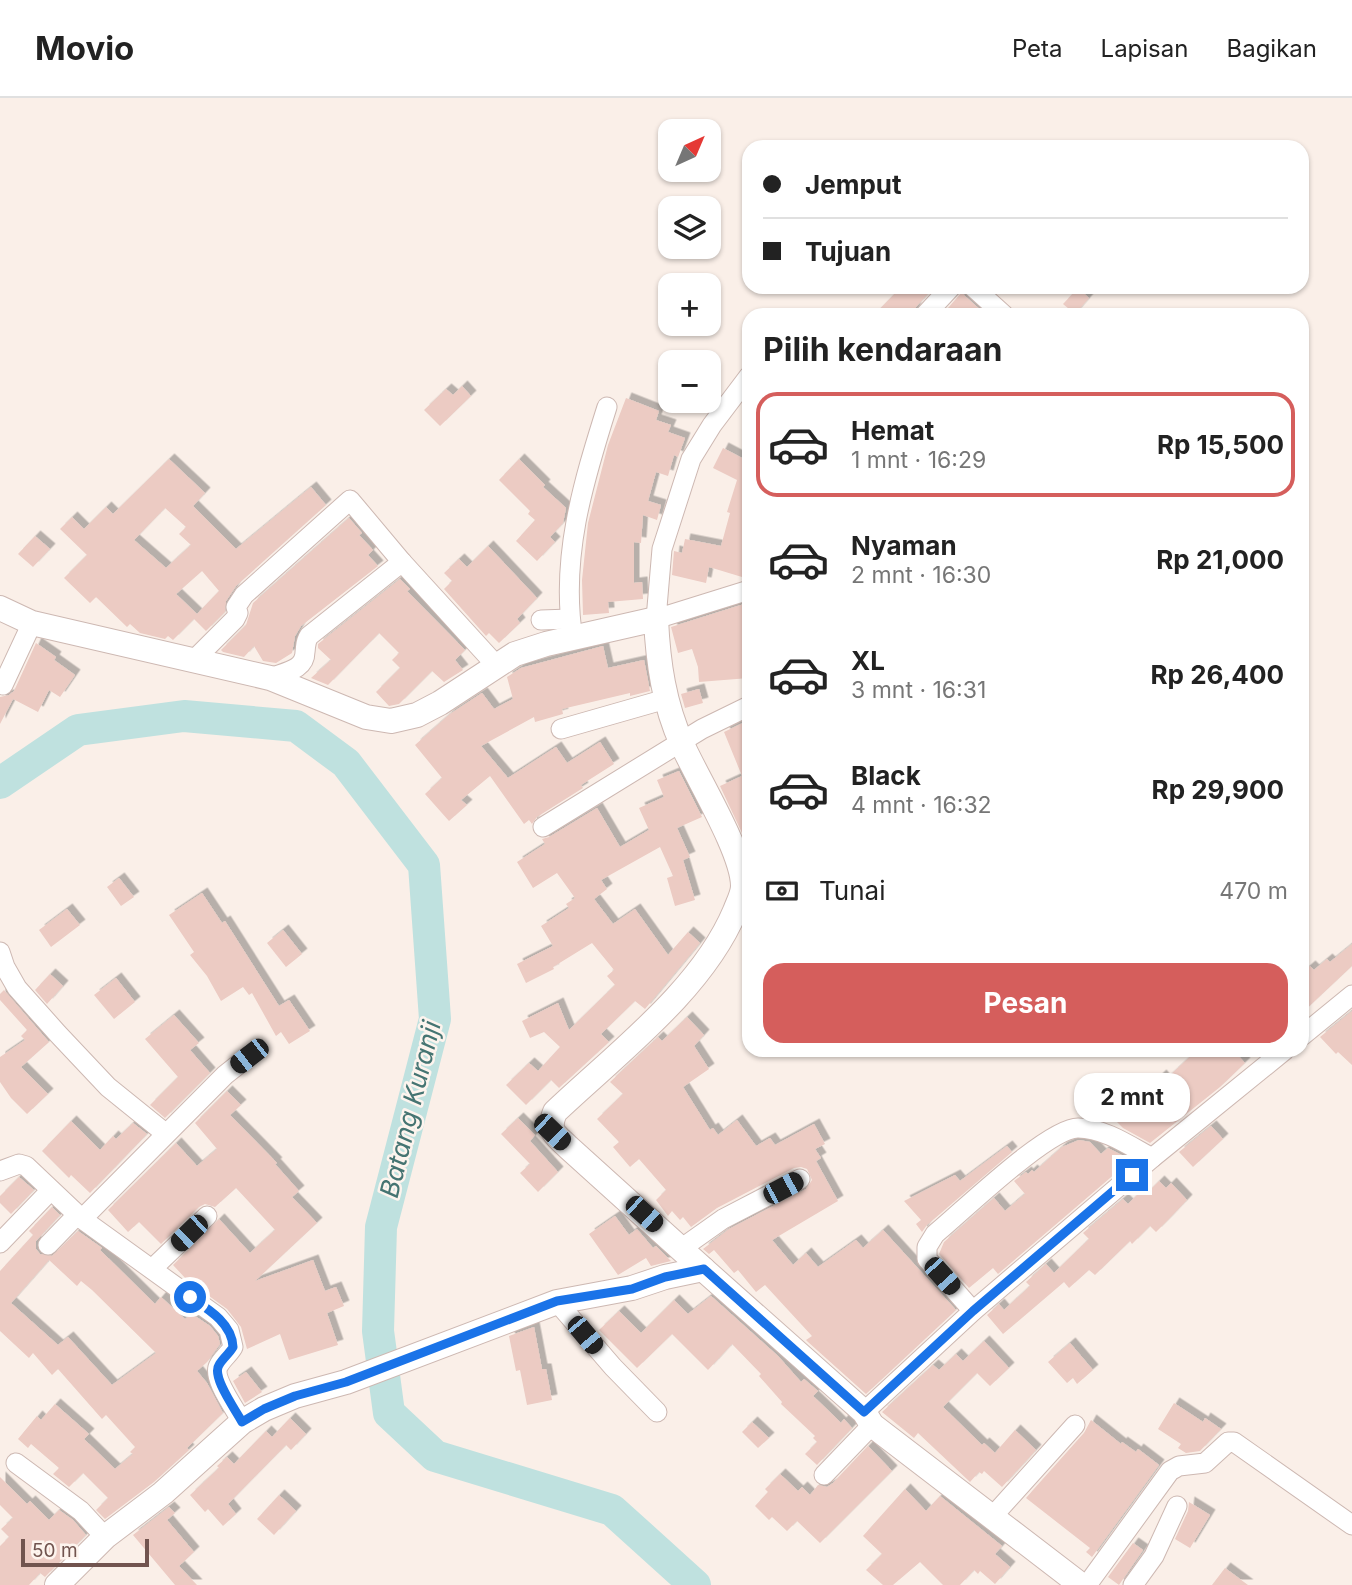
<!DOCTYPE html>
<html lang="id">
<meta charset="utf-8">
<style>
:root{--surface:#fff;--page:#f6f6f6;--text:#222;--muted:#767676;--line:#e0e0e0;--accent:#d55e5c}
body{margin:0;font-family:Inter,sans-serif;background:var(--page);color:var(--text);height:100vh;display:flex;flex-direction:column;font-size:26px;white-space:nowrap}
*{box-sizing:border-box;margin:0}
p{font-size:23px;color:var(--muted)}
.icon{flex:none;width:38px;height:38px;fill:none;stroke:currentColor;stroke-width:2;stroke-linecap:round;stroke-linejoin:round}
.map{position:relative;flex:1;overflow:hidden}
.sheet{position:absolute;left:742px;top:210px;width:567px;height:749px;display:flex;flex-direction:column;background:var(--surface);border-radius:21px;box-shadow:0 2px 5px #0004}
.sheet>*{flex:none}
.guide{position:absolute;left:742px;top:42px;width:567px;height:154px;border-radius:21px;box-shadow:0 2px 5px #0004;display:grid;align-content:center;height:154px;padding:0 21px;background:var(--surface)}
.needle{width:46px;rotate:44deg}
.controls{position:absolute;left:658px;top:21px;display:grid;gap:14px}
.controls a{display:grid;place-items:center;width:63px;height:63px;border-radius:14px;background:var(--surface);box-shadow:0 2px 5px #0004;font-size:35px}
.scale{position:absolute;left:21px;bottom:18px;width:128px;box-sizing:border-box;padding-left:7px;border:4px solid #71544f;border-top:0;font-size:19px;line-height:24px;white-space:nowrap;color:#71544f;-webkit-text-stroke:5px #fdf4ee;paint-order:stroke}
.end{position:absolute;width:32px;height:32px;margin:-16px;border:9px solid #1a73e8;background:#fff;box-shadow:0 0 0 4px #fff}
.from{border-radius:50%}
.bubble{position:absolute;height:49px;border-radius:21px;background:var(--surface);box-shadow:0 2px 5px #0004;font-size:23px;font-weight:700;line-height:49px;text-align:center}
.car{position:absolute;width:21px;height:42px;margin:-21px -10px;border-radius:9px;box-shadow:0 0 5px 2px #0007;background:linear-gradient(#222 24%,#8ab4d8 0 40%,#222 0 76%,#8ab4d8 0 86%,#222 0)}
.guide b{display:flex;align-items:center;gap:24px;height:66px;font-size:26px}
.guide b+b{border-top:2px solid var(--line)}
.guide i{width:18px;height:18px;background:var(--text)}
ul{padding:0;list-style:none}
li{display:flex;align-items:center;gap:21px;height:105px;margin:0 14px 10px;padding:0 7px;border:4px solid transparent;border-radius:21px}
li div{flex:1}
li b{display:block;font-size:26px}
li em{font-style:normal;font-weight:700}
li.current{border-color:var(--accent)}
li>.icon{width:63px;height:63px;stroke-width:1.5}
h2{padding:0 21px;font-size:32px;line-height:84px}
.pay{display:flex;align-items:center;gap:18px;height:77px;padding:0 21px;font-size:26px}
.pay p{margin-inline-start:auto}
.button{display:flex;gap:14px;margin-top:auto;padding:14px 21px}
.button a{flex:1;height:80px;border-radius:21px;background:var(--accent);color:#fff;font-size:28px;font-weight:700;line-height:80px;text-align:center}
header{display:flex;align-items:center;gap:42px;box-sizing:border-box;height:98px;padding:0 35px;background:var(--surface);border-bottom:2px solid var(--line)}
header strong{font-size:33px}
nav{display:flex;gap:38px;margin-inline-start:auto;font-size:24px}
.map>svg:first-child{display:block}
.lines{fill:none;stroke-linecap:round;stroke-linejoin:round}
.river{stroke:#bfe1df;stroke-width:32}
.building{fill:#eccbc3;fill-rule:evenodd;filter:url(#shadow)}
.minor-casing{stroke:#cdb8b2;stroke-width:21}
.tertiary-casing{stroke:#cdb8b2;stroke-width:26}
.minor{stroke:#fff;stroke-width:19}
.tertiary{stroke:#fff;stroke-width:24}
.route{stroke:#1a73e8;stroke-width:9}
.labels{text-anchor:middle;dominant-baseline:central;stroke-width:5;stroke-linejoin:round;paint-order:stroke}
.water-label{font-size:26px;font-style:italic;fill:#457472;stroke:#fdf4ee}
</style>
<header>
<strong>Movio</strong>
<nav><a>Peta</a><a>Lapisan</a><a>Bagikan</a></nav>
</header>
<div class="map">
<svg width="1352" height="1487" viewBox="0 0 1352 1487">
<defs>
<filter id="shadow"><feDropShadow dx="5.5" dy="-5.5" stdDeviation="0" flood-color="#0004"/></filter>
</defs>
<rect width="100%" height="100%" fill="#faefe8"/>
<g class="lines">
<polyline class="river" points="0,685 78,632 184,618 296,628 346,665 424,767 435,921 381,1129 378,1233 389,1315 435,1358 612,1412 695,1487"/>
</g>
<g class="building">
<polygon points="901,189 934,189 916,209 913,217 874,217"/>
<polygon points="1078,190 1089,200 1075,216 1063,206"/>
<polygon points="962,194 965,198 986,217 942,217"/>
<polygon points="462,288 471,298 440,328 424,312 446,291 453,297"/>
<polygon points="626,300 659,313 656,322 671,327 668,334 685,340 678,359 674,357 668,378 656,374 648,403 661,407 657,422 643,417 641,445 634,444 634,485 642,484 643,501 608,504 609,515 583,517 582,482 588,425 608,347"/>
<polygon points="723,350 744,361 746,354 749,354 749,452 742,479 709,469 706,485 672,477 674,453 682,455 685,441 721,448 730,415 727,414 737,382 713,370"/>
<path d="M169 361 205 395 193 408 236 451 311 389 326 407 236 488 226 503 225 514 206 533 194 521 173 542 168 538 165 541 140 535 130 526 127 529 96 499 90 505 64 480 87 457 60 431 72 419 84 431 106 409 113 416ZM165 410 186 429 179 436 191 447 166 470 134 442ZM202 473 219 493 197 516 176 496Z"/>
<polygon points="519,361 545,387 543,389 566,410 563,425 550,439 555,444 537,463 516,443 535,422 528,416 530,413 499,382"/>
<polygon points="349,420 362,435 359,437 373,452 368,457 378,468 301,528 295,538 292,555 276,565 263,563 254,548 244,559 223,554 221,552 246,527 253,505"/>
<polygon points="35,438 50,451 33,469 18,456"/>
<polygon points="488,448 537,500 517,521 520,525 499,545 489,535 486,538 444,491 452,483 444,475 459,461 467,469"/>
<polygon points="400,481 410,491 407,493 465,552 455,562 463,572 444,584 432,573 399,606 389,608 376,594 400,570 392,562 399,555 379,535 328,587 311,580 331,562 318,550 318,546"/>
<polygon points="744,506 749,524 749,580 699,584 698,569 692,551 678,555 671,529"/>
<polygon points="36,545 56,559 54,562 75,577 60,599 49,592 38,614 13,601 0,626 0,599 9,597 14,593"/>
<polygon points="603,548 608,570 644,562 650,593 630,598 630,595 562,611 563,616 535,624 534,619 481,648 508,680 556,649 567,665 600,644 614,666 581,687 583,690 537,719 532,726 529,722 524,726 490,678 461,702 467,707 449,723 425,696 442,680 415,647 450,616 482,595 494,611 513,601 507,579 521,570"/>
<polygon points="699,591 703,605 685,610 681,596"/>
<polygon points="749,622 749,750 720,688 742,678 724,634"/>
<polygon points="679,673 702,719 677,730 690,759 683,762 695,802 675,808 667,780 673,778 660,749 601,782 607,791 594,801 613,826 635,811 668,857 688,834 700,845 645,911 635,903 601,936 609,944 559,990 551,982 526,1007 506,987 529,965 538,973 560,949 544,934 530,940 522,923 558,905 569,932 615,887 607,878 614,872 592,845 553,869 554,871 526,885 517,866 553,848 541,828 569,810 566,806 575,800 557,775 533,790 517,764 545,746 542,741 549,739 597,710 620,749 649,732 639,710 664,699 657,682"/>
<polygon points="119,780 134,799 121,808 107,789"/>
<polygon points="202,795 222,825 225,823 279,908 289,902 310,933 289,946 281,934 276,938 252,895 249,897 243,889 221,903 207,878 190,857 194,854 169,817"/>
<polygon points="67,811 80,827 51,849 39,832"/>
<polygon points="283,832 302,856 286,869 267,845"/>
<polygon points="1352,846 1352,868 1302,915 1302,875 1310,868 1314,872 1327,861 1330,864"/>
<polygon points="50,876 63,888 47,906 35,892"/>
<polygon points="116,880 135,904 114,921 94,897"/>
<polygon points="4,892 49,944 21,969 48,996 27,1016 11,1000 0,984 0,959 25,942 21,938 27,932 0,902 0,896"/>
<polygon points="1352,913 1352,967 1338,954 1336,956 1320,939"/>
<polygon points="174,917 199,945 190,952 210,975 165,1020 150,1007 178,979 145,941"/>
<polygon points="687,919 704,937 694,948 709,971 683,989 710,1032 713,1030 718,1037 737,1022 756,1048 770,1040 775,1047 814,1026 825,1046 815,1051 821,1060 816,1063 838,1103 772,1142 793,1167 806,1155 818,1169 856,1142 863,1150 883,1132 956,1212 866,1296 808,1244 806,1242 812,1238 765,1187 756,1194 738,1172 734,1175 714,1152 709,1156 703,1151 729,1131 806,1091 812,1082 807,1071 801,1069 794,1070 717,1110 691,1129 683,1119 680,1122 672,1113 668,1118 656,1102 666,1092 639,1061 630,1069 613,1049 619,1044 597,1021 623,996 610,984 658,939 662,943"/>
<polygon points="1197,952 1233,952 1245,965 1220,989 1150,1045 1123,1030 1107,1014 1135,987 1142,995 1161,977 1165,982"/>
<polygon points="227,993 241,1007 230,1017 277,1065 275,1066 299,1093 292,1099 317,1125 255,1183 313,1162 325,1193 336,1189 344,1208 327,1215 338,1247 289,1262 280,1236 247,1251 241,1229 227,1211 187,1182 173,1167 219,1121 250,1155 275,1132 236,1090 215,1109 205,1106 199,1109 161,1146 139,1124 128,1134 108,1112 176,1045 197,1068 217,1051 195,1025"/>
<polygon points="518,1020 535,1037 530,1043 558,1074 538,1094 520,1075 530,1066 501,1036"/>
<polygon points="71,1023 100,1052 113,1038 116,1041 133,1025 147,1036 90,1095 71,1077 69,1080 42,1053"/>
<polygon points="1211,1028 1223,1041 1193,1069 1179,1054"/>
<polygon points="1079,1042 1090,1044 1101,1056 1108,1050 1131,1062 998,1176 993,1170 969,1190 939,1156 944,1144 994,1100 1005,1113 1025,1096 1014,1083 1026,1074 1028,1076 1032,1072 1034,1074 1062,1049"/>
<polygon points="1007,1048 1012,1054 927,1127 922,1134 916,1126 921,1122 904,1103 955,1077 960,1083"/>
<polygon points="19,1079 34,1092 11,1116 0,1105 0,1098"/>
<polygon points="1159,1083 1166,1090 1171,1085 1187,1102 1168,1122 1156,1134 1150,1128 1132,1146 1130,1143 1095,1177 1089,1172 1069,1190 1064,1184 1003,1236 987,1217 999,1206 1004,1212 1030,1188 1026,1184 1046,1166 1054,1175 1089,1141 1083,1135 1123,1101 1128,1106 1141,1093 1145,1097"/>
<path d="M52 1109 60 1117 36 1143V1151L40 1156 52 1158 78 1133 102 1150 100 1152 155 1206 161 1199 185 1221 192 1216 210 1228 218 1238 220 1246 207 1264 197 1273 207 1285 223 1315 187 1350 189 1352 154 1384 105 1421 96 1412 108 1400 83 1375 69 1389 53 1376 59 1370 31 1346 28 1350 18 1341 37 1318 41 1322 55 1306 89 1336 84 1341 115 1371 133 1356 130 1354 135 1349 106 1317 102 1321 58 1271 52 1277 33 1255 29 1260 0 1233V1173L33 1137 29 1133ZM49 1162 77 1188 81 1183 92 1192 156 1255 112 1287 68 1239 58 1247 11 1205Z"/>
<polygon points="615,1118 629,1137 637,1131 653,1150 656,1148 671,1163 651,1168 646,1160 618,1177 589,1136"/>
<polygon points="711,1198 778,1258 801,1284 804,1281 818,1293 813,1298 834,1318 841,1325 844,1321 852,1330 817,1367 805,1356 817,1344 813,1340 815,1338 781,1306 782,1304 759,1278 761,1276 732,1246 708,1272 672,1236 637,1270 599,1232 619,1213 641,1235 674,1202 688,1216"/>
<polygon points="534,1229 542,1271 546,1271 552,1302 527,1307 520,1272 516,1273 509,1238"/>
<polygon points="984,1243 1009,1270 990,1288 977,1275 943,1309 982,1347 984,1345 995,1355 1015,1332 1036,1352 1002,1389 984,1373 982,1376 979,1374 970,1384 918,1335 914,1340 882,1314 933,1267 939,1272 956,1256 963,1263"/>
<polygon points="1070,1245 1093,1272 1077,1286 1073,1280 1067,1285 1048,1264"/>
<polygon points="246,1274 262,1294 245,1305 233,1283"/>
<polygon points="1174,1305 1203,1324 1205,1320 1221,1331 1200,1353 1186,1355 1178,1350 1181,1346 1158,1331"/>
<polygon points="290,1320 306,1336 291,1352 286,1347 228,1406 236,1416 223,1428 208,1411 205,1414 190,1397 219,1370 217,1368 227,1359 234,1366 266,1333 272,1339"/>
<polygon points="1091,1322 1121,1346 1122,1344 1136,1354 1138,1351 1159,1367 1092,1459 1086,1454 1090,1450 1026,1400 1084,1335"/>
<polygon points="752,1324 769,1340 758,1350 742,1334"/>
<polygon points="868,1348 892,1373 820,1445 797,1423 787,1433 772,1419 769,1422 755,1408 768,1394 765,1391 780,1376 798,1393 802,1389 810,1397 818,1387 827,1389 833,1385"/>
<polygon points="0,1379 27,1406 30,1403 49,1422 59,1412 73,1422 86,1437 45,1479 40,1475 29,1487 0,1487 0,1448 9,1439 1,1431 13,1420 0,1407"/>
<polygon points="905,1391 926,1413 940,1398 1002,1448 995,1456 1010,1469 995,1486 980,1473 978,1476 974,1472 960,1487 943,1487 920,1464 893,1487 883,1487 866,1472 882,1456 863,1438"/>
<polygon points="279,1397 296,1413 274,1437 257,1421"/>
<polygon points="1189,1404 1210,1417 1190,1450 1175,1441 1188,1413"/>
<polygon points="169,1409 175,1415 167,1422 194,1454 179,1468 197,1487 175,1487 133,1437"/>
<polygon points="1133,1445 1143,1452 1119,1487 1108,1479"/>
<polygon points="1225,1470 1248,1487 1212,1487"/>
</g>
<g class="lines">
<g class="minor-casing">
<g id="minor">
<polyline points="973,189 1004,217"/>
<polyline points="925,217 951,189"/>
<polyline points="749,278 712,327 691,361 662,451 656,521 749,492"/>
<polyline points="541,522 570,521"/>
<path d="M573 541C560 460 583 385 607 309"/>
<polyline points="193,563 235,521 238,515 236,509 244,497 350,402 402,464"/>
<path d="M270 580C285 574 305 572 305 554 306 547 305 544 309 538L402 464 495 566"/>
<polyline points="3,587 32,525"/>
<polyline points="561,631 666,601"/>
<polyline points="543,729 702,631 749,608"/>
<polyline points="0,854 5,869 17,890 58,936 108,989 165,1035"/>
<polyline points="1302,938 1352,897"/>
<path d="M0 1073 19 1066 26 1068 82 1121 218 1219 229 1232 233 1249C229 1256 223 1260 219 1267 211 1279 236 1312 242 1324"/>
<polyline points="82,1121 225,977 249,958"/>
<polyline points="0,1145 51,1092"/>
<polyline points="48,1147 77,1117"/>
<polyline points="682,1150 723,1121 800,1081"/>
<polyline points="152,1171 207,1118"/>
<polyline points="557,1204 613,1269 657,1314"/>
<path d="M973 1213 927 1161V1149L935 1136C962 1114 1048 1030 1078 1030 1104 1030 1130 1048 1152 1060"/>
<polyline points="864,1314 973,1213 1152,1060 1285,952"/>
<polyline points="16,1365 81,1413 105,1439"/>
<polyline points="824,1377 872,1327"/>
<polyline points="992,1419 1075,1327"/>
<polyline points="1087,1487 1170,1373 1179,1368 1205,1365 1228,1344 1234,1344 1352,1427"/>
<polyline points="1133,1487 1154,1458 1177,1408"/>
</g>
</g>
<g class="tertiary-casing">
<g id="tertiary">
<path d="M0 510 32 525 270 580 366 619 391 623 417 617 440 605 515 556 546 546 656 521C658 565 664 606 682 646 697 680 743 754 743 788 743 796 738 805 735 813 702 892 616 956 555 1014 547 1034 555 1036 568 1049L703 1171"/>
<polyline points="57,1487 105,1439 163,1395 242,1324 264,1311 295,1298 346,1284 557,1204 632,1190 665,1179 703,1171 864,1314 872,1327 1081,1487"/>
</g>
</g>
<use href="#minor" class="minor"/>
<use href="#tertiary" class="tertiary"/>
</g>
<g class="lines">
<path class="route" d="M190 1199C208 1211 232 1225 233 1249 229 1256 223 1260 219 1267 211 1279 236 1312 242 1324L264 1311 295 1298 346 1284 557 1203 632 1191 665 1179 704 1171 864 1314 973 1213 1132 1077"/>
</g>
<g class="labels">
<g class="water-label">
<text transform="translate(410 1011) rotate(-76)">Batang Kuranji</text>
</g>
</g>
</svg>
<div class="controls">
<a><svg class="needle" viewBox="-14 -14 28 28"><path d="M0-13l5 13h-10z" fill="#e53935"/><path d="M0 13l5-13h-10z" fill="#767676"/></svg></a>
<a><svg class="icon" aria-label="layers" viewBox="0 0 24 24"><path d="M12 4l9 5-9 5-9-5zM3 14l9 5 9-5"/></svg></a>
<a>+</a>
<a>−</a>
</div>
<div class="scale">50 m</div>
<i class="end from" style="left:190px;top:1199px"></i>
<i class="end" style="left:1132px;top:1077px"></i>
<div class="bubble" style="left:1074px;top:975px;width:116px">2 mnt</div>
<i class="car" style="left:249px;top:958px;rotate:232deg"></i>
<i class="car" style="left:552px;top:1034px;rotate:134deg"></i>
<i class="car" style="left:783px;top:1090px;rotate:62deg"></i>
<i class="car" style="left:644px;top:1116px;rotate:132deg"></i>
<i class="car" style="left:189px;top:1135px;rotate:226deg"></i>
<i class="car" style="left:942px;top:1178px;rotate:138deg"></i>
<i class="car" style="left:585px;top:1237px;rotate:140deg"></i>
<div class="guide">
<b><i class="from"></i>Jemput</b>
<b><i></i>Tujuan</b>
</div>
<section class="sheet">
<h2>Pilih kendaraan</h2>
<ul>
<li class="current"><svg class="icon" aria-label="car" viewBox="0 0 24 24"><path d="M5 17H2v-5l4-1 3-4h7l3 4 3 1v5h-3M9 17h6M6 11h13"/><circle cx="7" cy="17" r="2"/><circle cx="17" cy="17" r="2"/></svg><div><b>Hemat</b><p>1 mnt · 16:29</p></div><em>Rp 15,500</em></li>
<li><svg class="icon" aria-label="car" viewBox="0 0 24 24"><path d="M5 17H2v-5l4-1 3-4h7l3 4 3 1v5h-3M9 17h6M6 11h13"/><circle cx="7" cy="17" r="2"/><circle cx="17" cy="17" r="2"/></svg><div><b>Nyaman</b><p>2 mnt · 16:30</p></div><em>Rp 21,000</em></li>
<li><svg class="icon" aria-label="car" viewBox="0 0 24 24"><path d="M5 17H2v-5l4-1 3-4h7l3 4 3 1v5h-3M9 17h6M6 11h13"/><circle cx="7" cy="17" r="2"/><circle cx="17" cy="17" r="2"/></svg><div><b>XL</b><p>3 mnt · 16:31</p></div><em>Rp 26,400</em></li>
<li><svg class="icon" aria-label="car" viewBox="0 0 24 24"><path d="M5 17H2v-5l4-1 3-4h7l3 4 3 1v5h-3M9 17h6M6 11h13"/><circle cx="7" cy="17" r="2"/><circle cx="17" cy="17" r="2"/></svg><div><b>Black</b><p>4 mnt · 16:32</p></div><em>Rp 29,900</em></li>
</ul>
<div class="pay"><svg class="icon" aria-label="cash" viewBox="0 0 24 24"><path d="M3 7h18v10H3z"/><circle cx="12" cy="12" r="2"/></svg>Tunai<p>470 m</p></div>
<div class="button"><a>Pesan</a></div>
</section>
</div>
